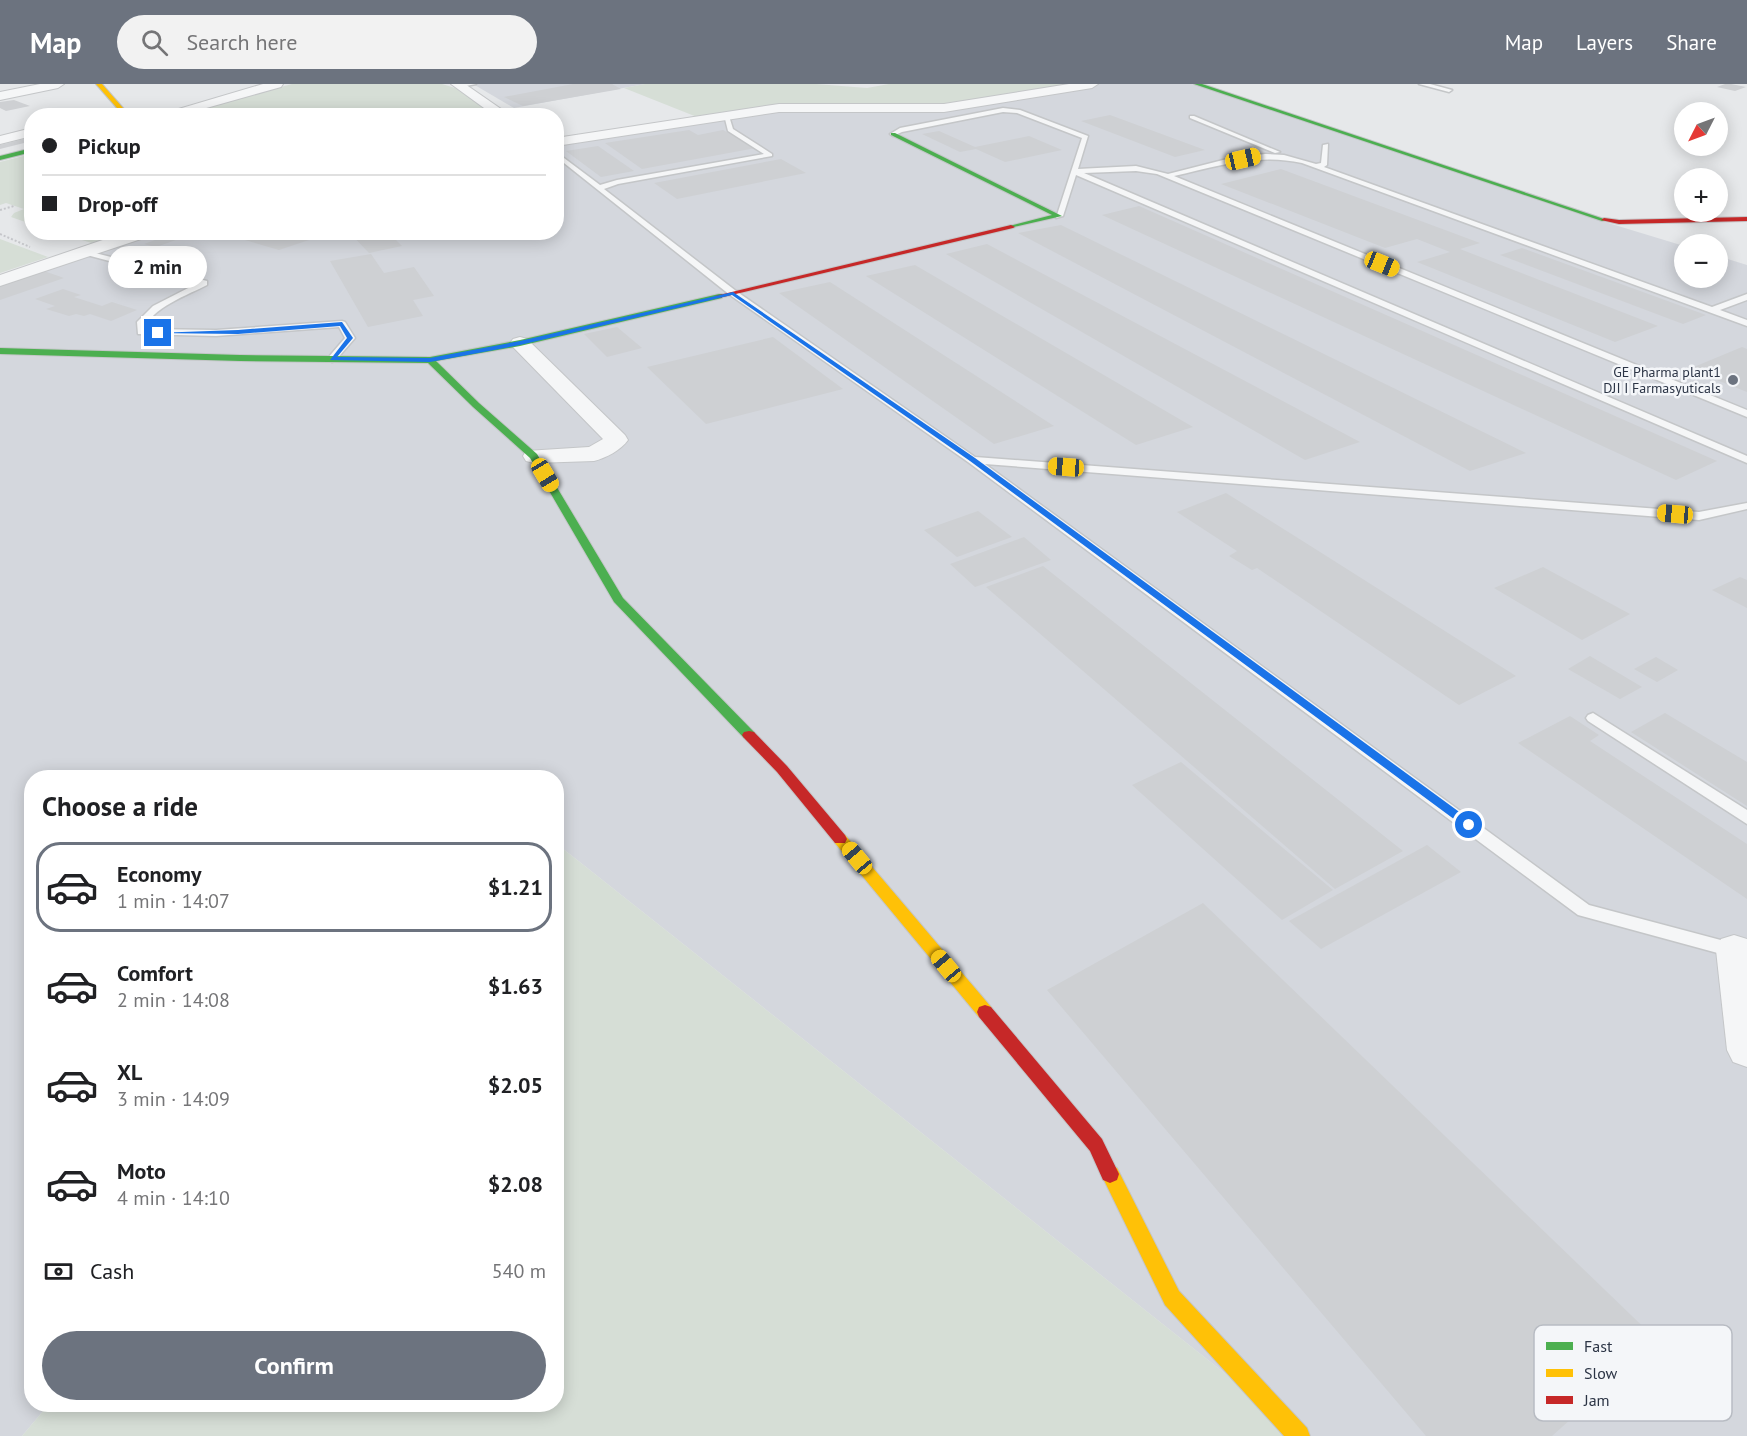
<!DOCTYPE html>
<meta charset="utf-8">
<style>
:root{--surface:#fff;--page:#f2f2f2;--text:#202124;--muted:#757577;--line:#e0e0e0;--accent:#6c737f}
body{margin:0;font-family:"PT Sans",sans-serif;background:var(--page);color:var(--text);height:100vh;display:flex;flex-direction:column;font-size:22px;white-space:nowrap}
*{box-sizing:border-box;margin:0}
p{font-size:20px;color:var(--muted)}
.icon{flex:none;width:33px;height:33px;fill:none;stroke:currentColor;stroke-width:2;stroke-linecap:round;stroke-linejoin:round}
.map{position:relative;flex:1;overflow:hidden}
.drawer{position:absolute;left:24px;top:686px;width:540px;height:642px;display:flex;flex-direction:column;background:var(--surface);border-radius:24px;box-shadow:0 3px 15px #0003}
.drawer>*{flex:none}
.top-card{position:absolute;left:24px;top:24px;width:540px;height:132px;border-radius:24px;box-shadow:0 3px 15px #0003;display:grid;align-content:center;height:132px;padding:0 18px;background:var(--surface)}
.needle{width:39px;rotate:228deg}
.controls{position:absolute;left:1674px;top:18px;display:grid;gap:12px}
.controls a{display:grid;place-items:center;width:54px;height:54px;border-radius:50%;background:var(--surface);box-shadow:0 3px 15px #0003;font-size:30px}
.end{position:absolute;width:27px;height:27px;margin:-14px;border:8px solid #1a73e8;background:#fff;box-shadow:0 0 0 3px #fff}
.from{border-radius:50%}
.bubble{position:absolute;height:42px;border-radius:21px;background:var(--surface);box-shadow:0 3px 15px #0003;font-size:20px;font-weight:700;line-height:42px;text-align:center}
.car{position:absolute;width:18px;height:36px;margin:-18px -9px;border-radius:8px;box-shadow:0 0 4px 2px #0007;background:linear-gradient(#f5c518 24%,#345 0 40%,#f5c518 0 76%,#345 0 86%,#f5c518 0)}
.top-card b{display:flex;align-items:center;gap:21px;height:57px;font-size:22px}
.top-card b+b{border-top:2px solid var(--line)}
.top-card i{width:15px;height:15px;background:var(--text)}
ul{padding:0;list-style:none}
li{display:flex;align-items:center;gap:18px;height:90px;margin:0 12px 9px;padding:0 6px;border:3px solid transparent;border-radius:24px}
li div{flex:1}
li b{display:block;font-size:22px}
li em{font-style:normal;font-weight:700}
li.on{border-color:var(--accent)}
li>.icon{width:54px;height:54px;stroke-width:1.5}
h2{padding:0 18px;font-size:27px;line-height:72px}
.pay{display:flex;align-items:center;gap:15px;height:66px;padding:0 18px;font-size:22px}
.pay p{margin-inline-start:auto}
.button{display:flex;gap:12px;margin-top:auto;padding:12px 18px}
.button a{flex:1;height:69px;border-radius:36px;background:var(--accent);color:#fff;font-size:24px;font-weight:700;line-height:69px;text-align:center}
header{display:flex;align-items:center;gap:36px;box-sizing:border-box;height:84px;padding:0 30px;background:var(--accent);color:#fff}
header strong{font-size:28px}
nav{display:flex;gap:33px;margin-inline-start:auto;font-size:21px}
.search{width:420px;height:54px;background:var(--page);display:flex;align-items:center;gap:15px;box-sizing:border-box;padding:0 21px;border-radius:33px;color:var(--muted);font-size:22px}
.map>svg:first-child{display:block}
.built{fill:#d4d7dd}
.green{fill:#d6ded6}
.building{fill:#ced0d3}
.lines{fill:none;stroke-linecap:round;stroke-linejoin:round}
.lane-casing{stroke:#c4c6c8;stroke-width:3}
.street-casing{stroke:#c4c6c8;stroke-width:2}
.fast-casing{stroke:#c4c6c8;stroke-width:2}
.slow-casing{stroke:#c4c6c8;stroke-width:2}
.jam-casing{stroke:#c4c6c8;stroke-width:2}
.path{stroke:#c5c6ca;stroke-width:2;stroke-dasharray:2 2;stroke-linecap:butt}
.lane{fill:#f5f6f7;fill-rule:evenodd}
.street{fill:#f5f6f7;fill-rule:evenodd}
.fast{fill:#4caf50;fill-rule:evenodd}
.slow{fill:#ffc107;fill-rule:evenodd}
.jam{fill:#c62828;fill-rule:evenodd}
.route{fill:#1a73e8}
.poi-dot{fill:#6c737f;stroke:#f4f6f9;stroke-width:2}
.labels{text-anchor:middle;dominant-baseline:central;stroke-width:5;stroke-linejoin:round;paint-order:stroke}
.far-poi-label{font-size:14px;fill:#2b3445;stroke:#f4f6f9;text-anchor:end}
.key{fill:#f4f6f9;stroke:#b8bcc3;stroke-width:1.5}
.key-label{font-size:16px;fill:#2b3445}
</style>
<header>
<strong>Map</strong>
<div class="search"><svg class="icon" aria-label="search" viewBox="0 0 24 24"><circle cx="10" cy="10" r="6"/><path d="M15 15l6 6"/></svg>Search here</div>
<nav><a>Map</a><a>Layers</a><a>Share</a></nav>
</header>
<div class="map">
<svg width="1747" height="1352" viewBox="0 0 1747 1352">
<rect width="100%" height="100%" fill="#e6e8ea"/>
<g class="built">
<polygon points="473,0 645,0 514,24"/>
<polygon points="1092,0 1197,0 1572,128 1684,162 1684,194 1718,194 1718,172 1747,181 1747,1352 1304,1352 557,760 556,693 32,693 32,1320 49,1320 22,1352 0,1352 0,197 144,149 556,148 557,60 768,29"/>
</g>
<g class="green">
<polygon points="292,0 442,0 455,4 495,31 172,32"/>
<polygon points="645,0 816,0 867,4 889,0 1079,0 943,21 803,21 697,33 624,4"/>
<polygon points="31,70 31,140 11,133 14,129 24,125 6,119 0,121 0,78"/>
<polygon points="59,149 130,149 95,160"/>
<polygon points="0,155 48,173 0,189"/>
<polygon points="557,760 1304,1352 22,1352 49,1320 556,1320"/>
</g>
<g class="building">
<polygon points="573,0 612,0 621,5 523,22 504,13"/>
<polygon points="1725,0 1731,0 1746,3 1735,7 1717,3"/>
<polygon points="14,16 30,22 6,27 0,24 0,18"/>
<polygon points="1110,31 1205,66 1175,73 1081,37"/>
<polygon points="689,46 698,51 723,46 756,64 642,85 605,59"/>
<polygon points="939,47 975,63 1029,52 1062,66 1005,78 976,65 960,68 922,50"/>
<polygon points="32,53 32,57 0,65 0,61"/>
<polygon points="598,62 634,87 601,93 566,67"/>
<polygon points="781,75 806,89 677,115 654,99"/>
<polygon points="1281,85 1480,159 1460,165 1658,242 1615,258 1417,178 1450,168 1417,155 1385,164 1221,100"/>
<polygon points="1139,122 1717,377 1676,396 1102,131"/>
<polygon points="1061,141 1526,369 1470,387 1018,149"/>
<polygon points="177,148 193,150 156,163 144,160"/>
<polygon points="292,148 291,149 299,152 305,150 318,153 279,166 221,149"/>
<polygon points="349,148 388,148 402,162 369,169"/>
<polygon points="987,160 1360,358 1305,376 946,170"/>
<polygon points="124,161 142,166 133,169 116,164"/>
<polygon points="1522,164 1706,231 1683,240 1500,171"/>
<polygon points="371,170 384,189 414,183 434,212 413,216 423,232 368,243 330,177"/>
<polygon points="915,181 1193,343 1136,361 866,192"/>
<polygon points="44,187 64,194 0,216 0,201"/>
<polygon points="830,198 1054,342 994,360 779,209"/>
<polygon points="63,205 81,211 74,213 102,222 112,218 137,226 111,237 90,230 84,232 76,230 69,232 46,225 55,222 35,215"/>
<polygon points="617,243 642,264 607,273 584,250"/>
<polygon points="773,253 843,305 706,340 647,283"/>
<polygon points="1742,263 1747,265 1747,308 1689,285"/>
<polygon points="1226,409 1309,461 1516,592 1459,621 1257,484 1252,486 1229,472 1237,467 1177,428"/>
<polygon points="978,427 1012,453 957,473 924,446"/>
<polygon points="1024,453 1051,476 975,503 950,480"/>
<polygon points="1043,482 1403,767 1335,805 986,503"/>
<polygon points="1543,483 1630,530 1582,556 1494,504"/>
<polygon points="1740,493 1747,496 1747,524 1712,506"/>
<polygon points="1590,572 1642,603 1620,615 1568,585"/>
<polygon points="1656,573 1678,586 1657,598 1634,585"/>
<polygon points="1665,629 1747,678 1747,722 1631,648"/>
<polygon points="1570,632 1599,651 1590,657 1747,760 1747,815 1518,659"/>
<polygon points="1181,678 1333,806 1282,836 1132,701"/>
<polygon points="1427,761 1461,788 1321,865 1289,837"/>
<polygon points="1203,819 1658,1257 1552,1352 1426,1352 1047,906"/>
</g>
<g class="lines">
<g class="lane-casing">
<g id="lane">
<polygon points="463,0 476,0 461,3"/>
<polygon points="1419,0 1430,0 1452,6 1449,8"/>
<path d="M1003 24 1020 26 1088 52 1078 85 1136 82 1168 90 1227 75 1265 70 1284 71 1316 80 1321 79 1323 61 1328 60 1327 81 1324 83 1712 223 1747 210V216L1720 226 1747 236V242L1302 79C1257 69 1218 82 1174 92L1747 326V333L1157 90 1136 87 1084 89 1747 372V379L1076 91 1063 132 1056 134 1082 54 1017 29 1003 28 902 48 893 52 890 50 900 44Z"/>
<polygon points="724,31 729,32 733,45 772,70 772,72 618,100 604,105 736,207 975,373 1699,428 1747,419 1747,425 1699,436 985,380 1589,821 1747,863 1747,877 1578,831 968,378 730,211 559,75 564,74 600,101 617,96 764,70 728,47"/>
<polygon points="1190,32 1194,32 1280,68 1275,69 1190,34"/>
<path d="M83 166 207 197V201C190 210 148 225 146 245L216 246 342 237 345 238 355 254 335 277 332 278 327 275 345 254 339 243 216 252 138 250 137 238 153 222 196 200 83 170Z"/>
<polygon points="1593,629 1747,726 1747,740 1588,637 1586,634 1588,631"/>
</g>
</g>
<g class="street-casing">
<g id="street">
<polygon points="40,0 64,0 58,4 0,16 0,8"/>
<polygon points="263,0 283,0 281,3 178,32 155,32"/>
<polygon points="451,0 465,0 511,32 495,32"/>
<polygon points="1069,0 1098,0 1092,4 944,28 779,28 556,62 556,54 779,20 944,20"/>
<polygon points="32,44 32,52 0,60 0,52"/>
<polygon points="126,148 152,148 150,152 0,202 0,191"/>
<path d="M520 253 527 255 625 351 628 356C621 366 606 374 594 377L534 379 526 377 523 372 526 367 589 363 603 355 513 263 510 259 513 255Z"/>
<polygon points="1734,851 1747,855 1747,983 1733,978 1727,966 1716,866 1721,855"/>
</g>
</g>
<g class="fast-casing">
<g id="fast">
<polygon points="1194,0 1202,0 1607,136 1602,137"/>
<polygon points="891,49 895,49 1062,132 1009,144 1009,142 1052,131 891,51"/>
<polygon points="32,64 32,68 0,76 0,72"/>
<polygon points="719,210 722,210 722,214 520,262 436,277 479,319 537,370 623,514 754,648 756,651 754,654 744,654 614,518 530,374 473,323 428,279 240,277 0,270 0,264 240,271 430,273 520,256"/>
</g>
</g>
<g class="slow-casing">
<g id="slow">
<polygon points="96,0 102,0 130,32 124,32"/>
<polygon points="840,750 845,751 991,923 993,928 991,933 985,935 979,933 835,759 833,755 835,751"/>
<polygon points="1110,1081 1117,1084 1179,1207 1307,1344 1310,1352 1284,1352 1165,1221 1101,1090 1103,1084"/>
</g>
</g>
<g class="jam-casing">
<g id="jam">
<polygon points="1747,133 1747,137 1619,140 1601,136 1604,134 1619,136"/>
<polygon points="1011,141 1015,143 1013,144 719,214 715,212"/>
<polygon points="749,647 754,648 787,682 845,751 847,755 845,759 835,759 777,688 744,654 742,651 744,648"/>
<polygon points="985,921 991,923 1102,1055 1119,1090 1117,1096 1110,1099 1103,1096 1090,1067 979,933 977,928 979,923"/>
</g>
</g>
<g class="path">
<polyline points="0,126 14,122"/>
<polyline points="0,150 30,163"/>
</g>
<use href="#lane" class="lane"/>
<use href="#street" class="street"/>
<use href="#fast" class="fast"/>
<use href="#slow" class="slow"/>
<use href="#jam" class="jam"/>
</g>
<polygon class="route" points="733,208 975,374 1473,738 1473,744 1466,744 970,377 732,211 520,261 430,278 330,276 347,254 340,242 238,250 154,249 238,246 342,238 353,254 337,273 430,274 520,257"/>
<circle class="poi-dot" cx="1733" cy="296" r="6"/>
<g class="labels">
<g class="far-poi-label">
<text x="1721" y="288">GE Pharma plant1<tspan x="1721" dy="16">DJI I Farmasyuticals</tspan></text>
</g>
</g>
<rect x="1534" y="1241" width="198" height="96" rx="9" class="key"/>
<rect x="1546" y="1258" width="27" height="8" fill="#4caf50"/>
<rect x="1546" y="1285" width="27" height="8" fill="#ffc107"/>
<rect x="1546" y="1312" width="27" height="8" fill="#c62828"/>
<g class="key-label">
<text x="1584" y="1268">Fast</text>
<text x="1584" y="1295">Slow</text>
<text x="1584" y="1322">Jam</text>
</g>
</svg>
<div class="controls">
<a><svg class="needle" viewBox="-14 -14 28 28"><path d="M0-13l5 13h-10z" fill="#e53935"/><path d="M0 13l5-13h-10z" fill="#757577"/></svg></a>
<a>+</a>
<a>−</a>
</div>
<i class="end from" style="left:1469px;top:741px"></i>
<i class="end" style="left:158px;top:249px"></i>
<div class="bubble" style="left:108px;top:162px;width:99px">2 min</div>
<i class="car" style="left:1243px;top:75px;rotate:77deg"></i>
<i class="car" style="left:1382px;top:180px;rotate:112deg"></i>
<i class="car" style="left:1066px;top:383px;rotate:274deg"></i>
<i class="car" style="left:545px;top:391px;rotate:149deg"></i>
<i class="car" style="left:1675px;top:430px;rotate:275deg"></i>
<i class="car" style="left:857px;top:774px;rotate:320deg"></i>
<i class="car" style="left:946px;top:882px;rotate:320deg"></i>
<div class="top-card">
<b><i class="from"></i>Pickup</b>
<b><i></i>Drop-off</b>
</div>
<section class="drawer">
<h2>Choose a ride</h2>
<ul>
<li class="on"><svg class="icon" aria-label="car" viewBox="0 0 24 24"><path d="M5 17H2v-5l4-1 3-4h7l3 4 3 1v5h-3M9 17h6M6 11h13"/><circle cx="7" cy="17" r="2"/><circle cx="17" cy="17" r="2"/></svg><div><b>Economy</b><p>1 min · 14:07</p></div><em>$1.21</em></li>
<li><svg class="icon" aria-label="car" viewBox="0 0 24 24"><path d="M5 17H2v-5l4-1 3-4h7l3 4 3 1v5h-3M9 17h6M6 11h13"/><circle cx="7" cy="17" r="2"/><circle cx="17" cy="17" r="2"/></svg><div><b>Comfort</b><p>2 min · 14:08</p></div><em>$1.63</em></li>
<li><svg class="icon" aria-label="car" viewBox="0 0 24 24"><path d="M5 17H2v-5l4-1 3-4h7l3 4 3 1v5h-3M9 17h6M6 11h13"/><circle cx="7" cy="17" r="2"/><circle cx="17" cy="17" r="2"/></svg><div><b>XL</b><p>3 min · 14:09</p></div><em>$2.05</em></li>
<li><svg class="icon" aria-label="car" viewBox="0 0 24 24"><path d="M5 17H2v-5l4-1 3-4h7l3 4 3 1v5h-3M9 17h6M6 11h13"/><circle cx="7" cy="17" r="2"/><circle cx="17" cy="17" r="2"/></svg><div><b>Moto</b><p>4 min · 14:10</p></div><em>$2.08</em></li>
</ul>
<div class="pay"><svg class="icon" aria-label="cash" viewBox="0 0 24 24"><path d="M3 7h18v10H3z"/><circle cx="12" cy="12" r="2"/></svg>Cash<p>540 m</p></div>
<div class="button"><a>Confirm</a></div>
</section>
</div>
